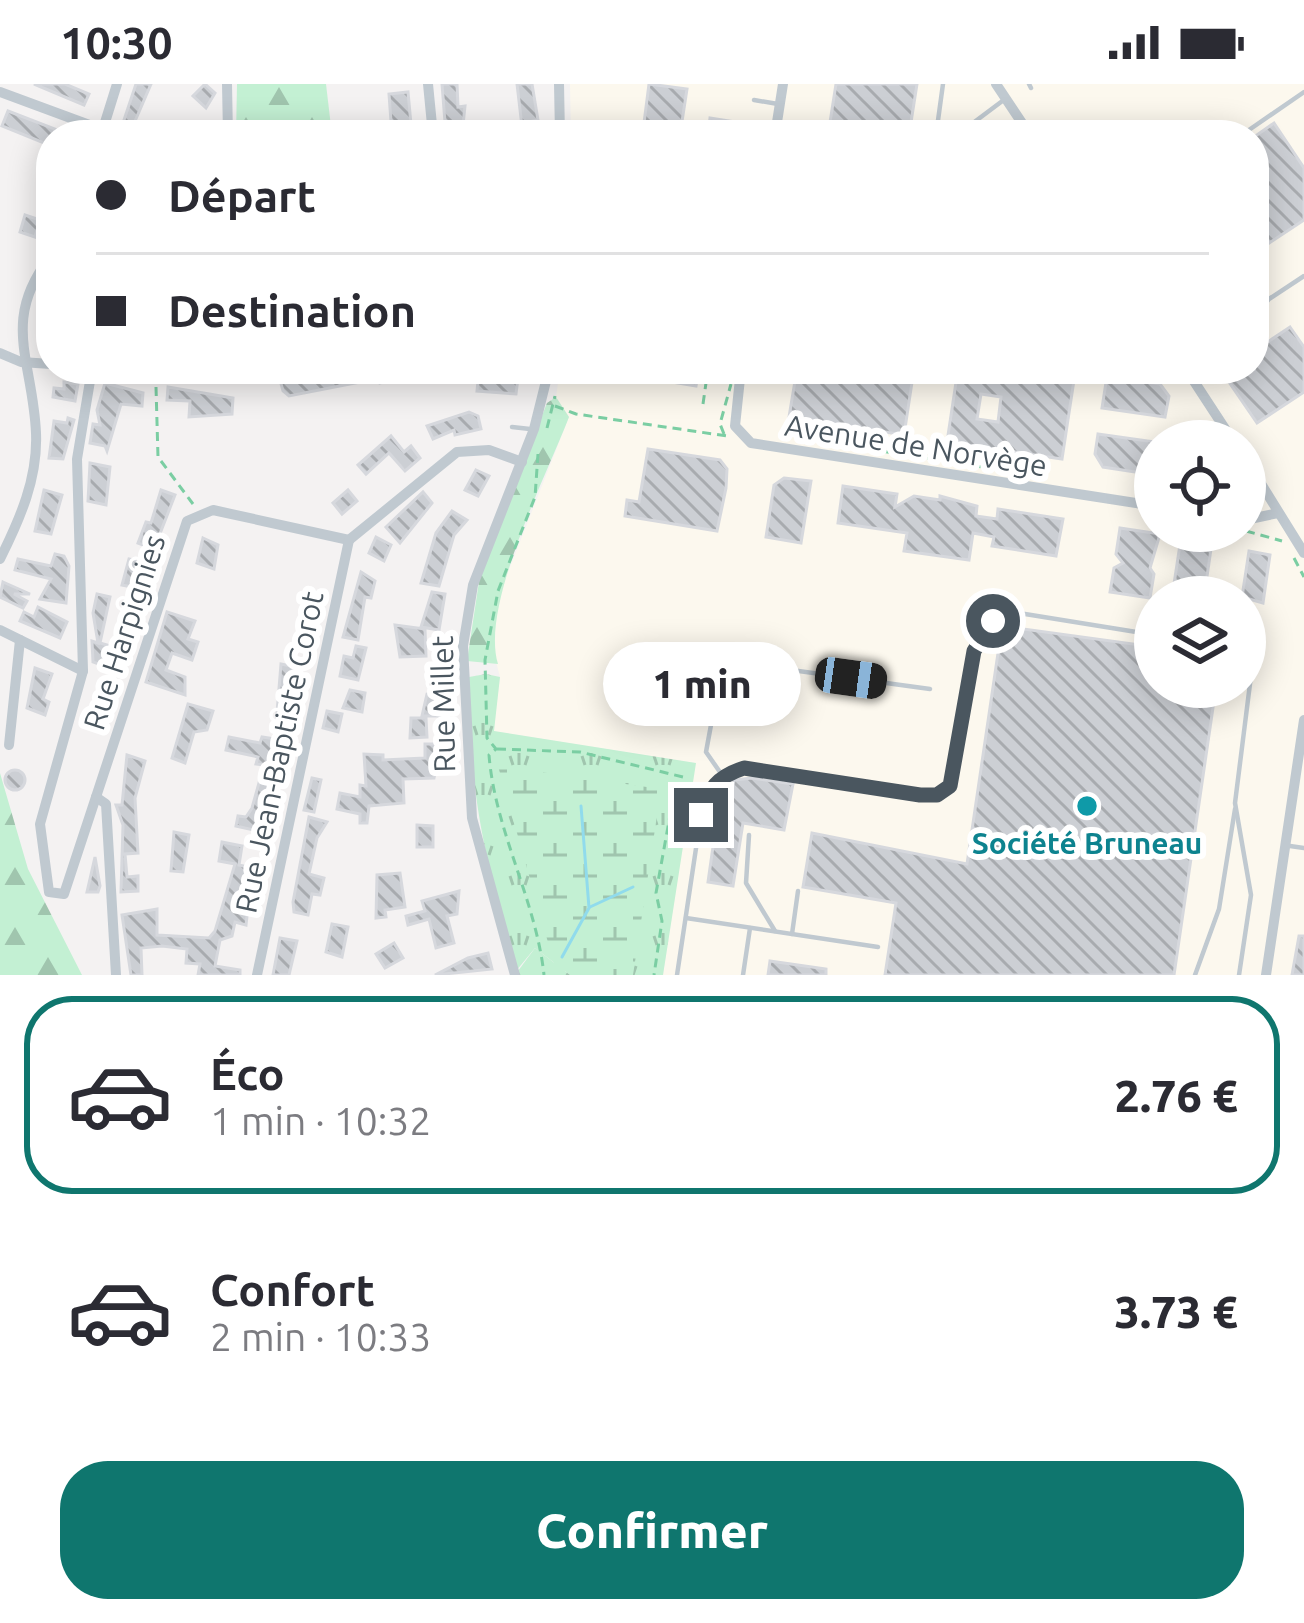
<!DOCTYPE html>
<html lang="fr">
<meta charset="utf-8">
<style>
:root{--surface:#fff;--page:#f2f2f3;--text:#2b2b33;--muted:#7c7c81;--line:#e1e1e2;--accent:#0f766e}
body{margin:0;font-family:Ubuntu,sans-serif;background:var(--page);color:var(--text);height:100vh;display:flex;flex-direction:column;font-size:45px;white-space:nowrap}
*{box-sizing:border-box;margin:0}
p{font-size:39px;color:var(--muted)}
.icon{flex:none;width:66px;height:66px;fill:none;stroke:currentColor;stroke-width:2;stroke-linecap:round;stroke-linejoin:round}
.map{position:relative;height:891px;overflow:hidden}
.side{display:flex;flex-direction:column;background:var(--surface);flex:1}
.side>*{flex:none}
.banner{position:absolute;left:36px;top:36px;width:1233px;height:264px;border-radius:48px;box-shadow:0 6px 30px #0003;display:grid;align-content:center;height:264px;padding:0 60px;background:var(--surface)}
.controls{position:absolute;left:1134px;top:336px;display:grid;gap:24px}
.controls a{display:grid;place-items:center;width:132px;height:132px;border-radius:50%;background:var(--surface);box-shadow:0 6px 30px #0003;font-size:60px}
.end{position:absolute;width:54px;height:54px;margin:-27px;border:15px solid #4a565f;background:#fff;box-shadow:0 0 0 6px #fff}
.from{border-radius:50%}
.bubble{position:absolute;height:84px;border-radius:42px;background:var(--surface);box-shadow:0 6px 30px #0003;font-size:39px;font-weight:800;line-height:84px;text-align:center}
.car{position:absolute;width:36px;height:72px;margin:-36px -18px;border-radius:15px;box-shadow:0 0 9px 3px #0007;background:linear-gradient(#222 24%,#8ab4d8 0 40%,#222 0 76%,#8ab4d8 0 86%,#222 0)}
.banner b{display:flex;align-items:center;gap:42px;height:114px;font-size:45px}
.banner b+b{border-top:3px solid var(--line)}
.banner i{width:30px;height:30px;background:var(--text)}
ul{padding:21px 0 0;list-style:none}
li{display:flex;align-items:center;gap:36px;height:198px;margin:0 24px 18px;padding:0 36px;border:6px solid transparent;border-radius:48px}
li div{flex:1}
li b{display:block;font-size:45px}
li em{font-style:normal;font-weight:800}
li.active{border-color:var(--accent)}
li>.icon{width:108px;height:108px;stroke-width:1.5}
.action{display:flex;gap:24px;margin-top:auto;padding:24px 60px}
.action a{flex:1;height:138px;border-radius:48px;background:var(--accent);color:#fff;font-size:48px;font-weight:800;line-height:138px;text-align:center}
.status{display:flex;justify-content:space-between;align-items:center;height:84px;padding:0 60px;background:var(--surface);direction:ltr}
.status svg{height:33px;fill:currentColor}
.map>svg:first-child{display:block}
.commercial{fill:#fcf8ee;fill-rule:evenodd}
.grass{fill:url(#grass-tufts)}
.forest{fill:url(#forest-firs)}
.wetland{fill:url(#wetland-marsh)}
.lines{fill:none;stroke-linecap:round;stroke-linejoin:round}
.stream{stroke:#90dbec;stroke-width:3}
.building{fill:url(#building-back-hatch);stroke:#d6d8dd;stroke-width:3;fill-rule:evenodd}
.path{stroke:#7bcea3;stroke-width:3;stroke-dasharray:9 6;stroke-linecap:butt}
.lane{stroke:#c0c9d0;stroke-width:4.5}
.street{stroke:#c0c9d0;stroke-width:10}
.route{stroke:#4a565f;stroke-width:15}
.culture-dot{fill:#0f9aa8;stroke:#fff;stroke-width:4.5}
.labels{text-anchor:middle;dominant-baseline:central;stroke-width:12;stroke-linejoin:round;paint-order:stroke}
.street-label{font-size:30px;fill:#4a565f;stroke:#fff}
.culture-label{font-size:30px;font-weight:bold;fill:#0d838f;stroke:#fff}
</style>
<div class="status"><b>10:30</b><svg viewBox="0 0 49 12"><path d="M0 12V9h3v3zM5 12V6h3v6zM10 12V3h3v9zM15 12V0h3v12zM26 1h20v11H26zM47 4h2v5h-2z"/></svg></div>
<div class="map">
<svg width="1304" height="891" viewBox="0 0 1304 891">
<defs>
<pattern id="grass-tufts" width="24" height="20" patternUnits="userSpaceOnUse" patternTransform="scale(3)"><rect width="24" height="20" fill="#c3f0d3"/><path d="M3 7l-1-3M5 7V3M7 7l1-3M15 17l-1-3M17 17v-4M19 17l1-3" fill="none" stroke="#a0c5ae"/></pattern>
<pattern id="forest-firs" width="22" height="20" patternUnits="userSpaceOnUse" patternTransform="scale(3)"><rect width="22" height="20" fill="#c3f0d3"/><path d="M5 1l3.5 6h-7zM16 11l3.5 6h-7z" fill="#a0c5ae"/></pattern>
<pattern id="wetland-marsh" width="20" height="14" patternUnits="userSpaceOnUse" patternTransform="scale(3)"><rect width="20" height="14" fill="#c3f0d3"/><path d="M1 5h8M5 5V1M11 12h8M15 12V8" fill="none" stroke="#a0c5ae"/></pattern>
<pattern id="building-back-hatch" width="6" height="6" patternUnits="userSpaceOnUse" patternTransform="scale(3)"><rect width="6" height="6" fill="#cccfd4"/><path d="M-1 5l2 2M0 0l6 6M5-1l2 2" fill="none" stroke="#a8abaf"/></pattern>
</defs>
<rect width="100%" height="100%" fill="#f4f2f2"/>
<path class="commercial" d="M570 0H1304V891H663L695 679 493 647 500 593 491 558 501 506 569 333 556 313 560 285H1254V51H571ZM1155 357H1245V447H1155ZM1155 513H1245V603H1155Z"/>
<path class="grass" d="M486 590 500 593 494 647 696 679 663 891H570L535 864 516 887C486 778 468 708 469 593Z"/>
<g class="forest">
<polygon points="237,0 326,0 332,51 236,51"/>
<path d="M556 313 569 333C546 393 480 522 498 580L467 577 480 491 547 319Z"/>
<polygon points="0,689 28,785 82,891 0,891"/>
<polygon points="535,864 570,891 515,891"/>
</g>
<polygon class="wetland" points="498,682 661,705 633,891 575,891 555,883"/>
<g class="lines">
<g class="stream">
<polyline points="590,823 633,803"/>
<polyline points="562,873 589,824 581,722"/>
</g>
</g>
<g class="building">
<polygon points="34,0 65,0 89,10 84,21"/>
<polygon points="136,0 151,0 129,51 119,51"/>
<polygon points="205,0 215,9 206,24 193,12"/>
<polygon points="442,0 457,0 458,23 465,22 462,51 446,51"/>
<polygon points="517,0 532,0 538,36 533,37 533,51 523,51"/>
<polygon points="649,0 687,5 681,44 644,39"/>
<polygon points="836,0 917,0 909,51 828,51"/>
<polygon points="408,8 412,51 392,51 389,10"/>
<polygon points="8,27 55,45 49,61 2,42"/>
<polygon points="710,34 748,40 747,51 708,51"/>
<polygon points="1274,39 1304,84 1304,136 1254,169 1254,53"/>
<polygon points="25,131 40,136 35,153 20,148"/>
<polygon points="43,228 51,229 51,261 42,260"/>
<polygon points="1290,243 1304,263 1304,308 1257,339 1220,285 1254,285 1254,267"/>
<polygon points="328,285 394,285 397,295 380,299 378,289 360,298 289,312 283,307 280,296"/>
<polygon points="625,285 699,285 696,302 624,290"/>
<polygon points="797,285 914,285 904,351 789,333"/>
<path d="M958 285 1074 296 1062 375 947 358ZM981 310 1001 313 998 338 977 335Z"/>
<polygon points="505,287 518,294 516,310 477,307 478,297 503,298"/>
<polygon points="1107,292 1160,300 1169,312 1165,333 1102,324"/>
<polygon points="64,298 78,300 75,317 53,313 54,304 64,305"/>
<polygon points="105,299 143,309 142,322 121,320 107,367 105,362 90,359 93,340 100,341 97,326"/>
<polygon points="168,303 233,314 232,330 189,333 190,317 167,316"/>
<polygon points="469,328 478,332 481,345 455,351 454,346 433,355 427,342"/>
<polygon points="68,334 74,336 63,375 49,374 54,337 67,339"/>
<polygon points="1098,350 1155,358 1155,391 1103,383 1095,370"/>
<polygon points="391,352 404,368 411,362 420,374 405,387 389,369 366,390 358,381"/>
<polygon points="648,365 720,376 727,385 726,404 717,447 625,432 627,416 639,418"/>
<polygon points="90,379 110,383 106,421 88,417"/>
<polygon points="476,386 489,392 478,412 465,406"/>
<polygon points="784,394 811,397 801,459 766,453 774,401"/>
<polygon points="843,402 897,410 895,423 914,412 940,416 940,412 977,422 976,432 997,435 998,425 1063,435 1056,472 992,462 994,453 973,449 969,476 904,467 907,449 838,439"/>
<polygon points="44,406 62,411 51,450 35,447"/>
<polygon points="161,406 175,411 154,465 138,459 146,438 151,439"/>
<polygon points="348,406 357,417 342,430 333,419"/>
<polygon points="423,408 432,419 400,459 386,443"/>
<polygon points="452,427 467,436 454,451 439,502 421,499 436,449"/>
<polygon points="1120,444 1160,450 1150,484 1154,490 1150,514 1110,508 1114,484 1123,479 1116,470"/>
<polygon points="376,453 391,461 384,477 369,469"/>
<polygon points="203,454 218,461 214,485 197,479"/>
<polygon points="1181,454 1212,458 1204,513 1172,513"/>
<polygon points="1249,467 1270,471 1263,519 1242,513"/>
<polygon points="55,470 64,472 69,482 66,519 40,515 51,495 15,486 18,475 51,482"/>
<polygon points="129,475 148,479 142,505 122,501"/>
<polygon points="361,488 375,497 371,514 365,513 358,556 343,553"/>
<polygon points="3,498 30,510 14,510 27,517 23,524 0,513"/>
<polygon points="432,508 445,510 439,546 421,543"/>
<polygon points="97,510 110,513 100,559 117,564 107,583 93,578 92,557 98,559 93,529"/>
<polygon points="38,523 67,538 60,554 20,537 24,528 34,533"/>
<polygon points="167,528 195,537 188,555 198,558 192,576 172,569 166,586 185,593 185,611 146,598"/>
<polygon points="395,541 425,545 426,572 400,573"/>
<polygon points="1002,542 1155,563 1155,603 1216,603 1174,891 885,891 896,819 803,803 812,749 967,780"/>
<polygon points="356,562 366,564 358,596 340,592 344,572 353,574"/>
<polygon points="281,580 301,584 287,655 275,653"/>
<polygon points="35,584 52,590 43,615 49,618 45,631 27,624"/>
<polygon points="350,606 365,609 362,628 343,624"/>
<polygon points="441,608 440,632 422,632 427,610"/>
<polygon points="188,620 213,627 207,646 194,648 185,679 172,674"/>
<polygon points="327,627 342,630 338,648 323,644"/>
<polygon points="411,634 426,634 427,653 410,654"/>
<polygon points="229,653 260,659 262,653 275,655 271,672 278,674 279,691 263,748 236,742 238,732 246,733 252,724 264,681 256,680 258,673 226,666"/>
<polygon points="425,660 441,660 434,694 403,695 404,719 369,722 367,739 360,739 360,730 337,725 340,709 360,713 360,701 366,702 364,670 383,671 383,676 425,674"/>
<polygon points="127,671 145,677 135,714 138,769 125,770 127,793 138,792 138,807 121,808 123,741 116,721 122,721"/>
<circle cx="15" cy="696" r="10"/>
<polygon points="312,694 321,696 314,728 304,726"/>
<polygon points="752,694 793,700 784,746 743,739 733,802 708,798 721,706 732,707 734,696"/>
<polygon points="309,733 327,738 317,754 309,790 324,794 320,811 312,810 308,831 294,828 293,818"/>
<polygon points="417,741 433,742 433,763 417,763"/>
<polygon points="174,748 189,751 183,788 171,787"/>
<polygon points="222,758 242,762 239,781 248,783 246,795 251,797 246,841 235,838 232,852 220,856 215,882 240,886 240,891 198,891 200,880 186,879 187,865 162,862 141,864 142,891 131,891 122,831 157,825 157,851 209,854 215,847 235,780 219,777"/>
<polygon points="95,773 100,802 98,808 87,808"/>
<polygon points="400,789 405,823 385,826 386,833 376,834 377,791"/>
<polygon points="459,807 457,830 447,832 454,859 436,864 429,835 408,841 406,832 425,827 422,817"/>
<polygon points="332,840 348,843 342,873 326,868"/>
<polygon points="1299,852 1304,852 1304,891 1292,891"/>
<polygon points="280,854 297,857 289,891 273,891"/>
<polygon points="394,859 403,874 385,884 376,870"/>
<polygon points="488,869 492,885 435,891 468,874"/>
<polygon points="770,877 826,885 826,891 768,891"/>
</g>
<g class="lines">
<g class="path">
<polyline points="156,303 158,373 193,420"/>
<polyline points="703,320 708,285"/>
<polyline points="555,322 576,330 727,352"/>
<polyline points="547,344 555,312"/>
<polyline points="724,350 720,340 731,300"/>
<polyline points="868,365 1001,386"/>
<path d="M538 370 535 413 498 507 485 576 487 654 496 665 489 671C495 747 536 816 544 891"/>
<polyline points="1135,406 1155,409"/>
<polyline points="1246,447 1282,457"/>
<polyline points="1294,474 1304,493"/>
<polyline points="497,665 580,668 683,693 671,726 656,809 662,837 654,891"/>
</g>
<g class="lane">
<polyline points="1029,0 1031,4"/>
<polyline points="754,16 778,20"/>
<polyline points="778,41 808,46 808,51"/>
<polyline points="1246,48 1304,8"/>
<polyline points="936,51 943,0"/>
<polyline points="957,51 1005,15"/>
<polyline points="1254,235 1269,215 1304,192"/>
<polyline points="512,343 530,345"/>
<polyline points="722,691 706,668 721,587 733,578 930,605"/>
<polyline points="749,751 746,799 775,847"/>
<polyline points="1290,762 1304,764"/>
<polyline points="686,834 878,863"/>
<polyline points="792,850 798,807"/>
<path d="M677 891 701 731C709 704 717 693 744 684L937 711 950 702 956 687 974 567 993 537 1025 530 1155 551"/>
<polyline points="743,891 750,844"/>
<polyline points="1195,891 1219,825 1235,725"/>
<polyline points="1239,891 1251,811 1235,719 1253,576 1245,567"/>
</g>
<g class="street">
<polyline points="227,0 228,51"/>
<polyline points="428,0 433,51"/>
<polyline points="559,0 560,51"/>
<polyline points="996,0 1030,51"/>
<polyline points="0,8 103,46"/>
<polyline points="102,48 117,0"/>
<polyline points="775,51 783,0"/>
<polyline points="0,269 21,278 51,280"/>
<polyline points="92,285 77,375 83,587 40,740 49,808 64,810 187,437 213,426 349,456"/>
<polyline points="109,285 222,295 218,285"/>
<polyline points="741,285 735,342 751,359 1155,422"/>
<polyline points="1186,285 1233,357"/>
<polyline points="261,288 272,285"/>
<polyline points="1245,374 1304,469"/>
<polyline points="1245,436 1278,429"/>
<polyline points="349,456 457,368 489,366 522,378"/>
<path d="M0 475C20 435 38 394 36 349 33 277 0 236 51 172"/>
<polyline points="0,546 83,587"/>
<polyline points="9,661 20,556"/>
<polyline points="96,713 106,720 116,891"/>
<polyline points="257,891 349,456"/>
<polyline points="515,891 472,734 463,562 473,501 534,345 549,285"/>
<polyline points="1266,891 1304,636"/>
</g>
</g>
<g class="lines">
<path class="route" d="M701 731C709 704 717 693 744 684L920 711H937L950 702 974 567 993 537"/>
</g>
<circle class="culture-dot" cx="1087" cy="722" r="12"/>
<g class="labels">
<g class="street-label">
<text transform="translate(916 361) rotate(9)">Avenue de Norvège</text>
<text transform="translate(124 548) rotate(-72)">Rue Harpignies</text>
<text transform="translate(443 620) rotate(-91)">Rue Millet</text>
<text transform="translate(279 668) rotate(-78)">Rue Jean-Baptiste Corot</text>
</g>
<g class="culture-label">
<text x="1087" y="759">Société Bruneau</text>
</g>
</g>
</svg>
<div class="controls">
<a><svg class="icon" aria-label="locate" viewBox="0 0 24 24"><circle cx="12" cy="12" r="6"/><path d="M12 2v4M12 18v4M2 12h4M18 12h4"/></svg></a>
<a><svg class="icon" aria-label="layers" viewBox="0 0 24 24"><path d="M12 4l9 5-9 5-9-5zM3 14l9 5 9-5"/></svg></a>
</div>
<i class="end from" style="left:993px;top:537px"></i>
<i class="end" style="left:701px;top:731px"></i>
<div class="bubble" style="left:603px;top:558px;width:198px">1 min</div>
<i class="car" style="left:851px;top:594px;rotate:98deg"></i>
<div class="banner">
<b><i class="from"></i>Départ</b>
<b><i></i>Destination</b>
</div>
</div>
<section class="side">
<ul>
<li class="active"><svg class="icon" aria-label="car" viewBox="0 0 24 24"><path d="M5 17H2v-5l4-1 3-4h7l3 4 3 1v5h-3M9 17h6M6 11h13"/><circle cx="7" cy="17" r="2"/><circle cx="17" cy="17" r="2"/></svg><div><b>Éco</b><p>1 min · 10:32</p></div><em>2.76 €</em></li>
<li><svg class="icon" aria-label="car" viewBox="0 0 24 24"><path d="M5 17H2v-5l4-1 3-4h7l3 4 3 1v5h-3M9 17h6M6 11h13"/><circle cx="7" cy="17" r="2"/><circle cx="17" cy="17" r="2"/></svg><div><b>Confort</b><p>2 min · 10:33</p></div><em>3.73 €</em></li>
</ul>
<div class="action"><a>Confirmer</a></div>
</section>
